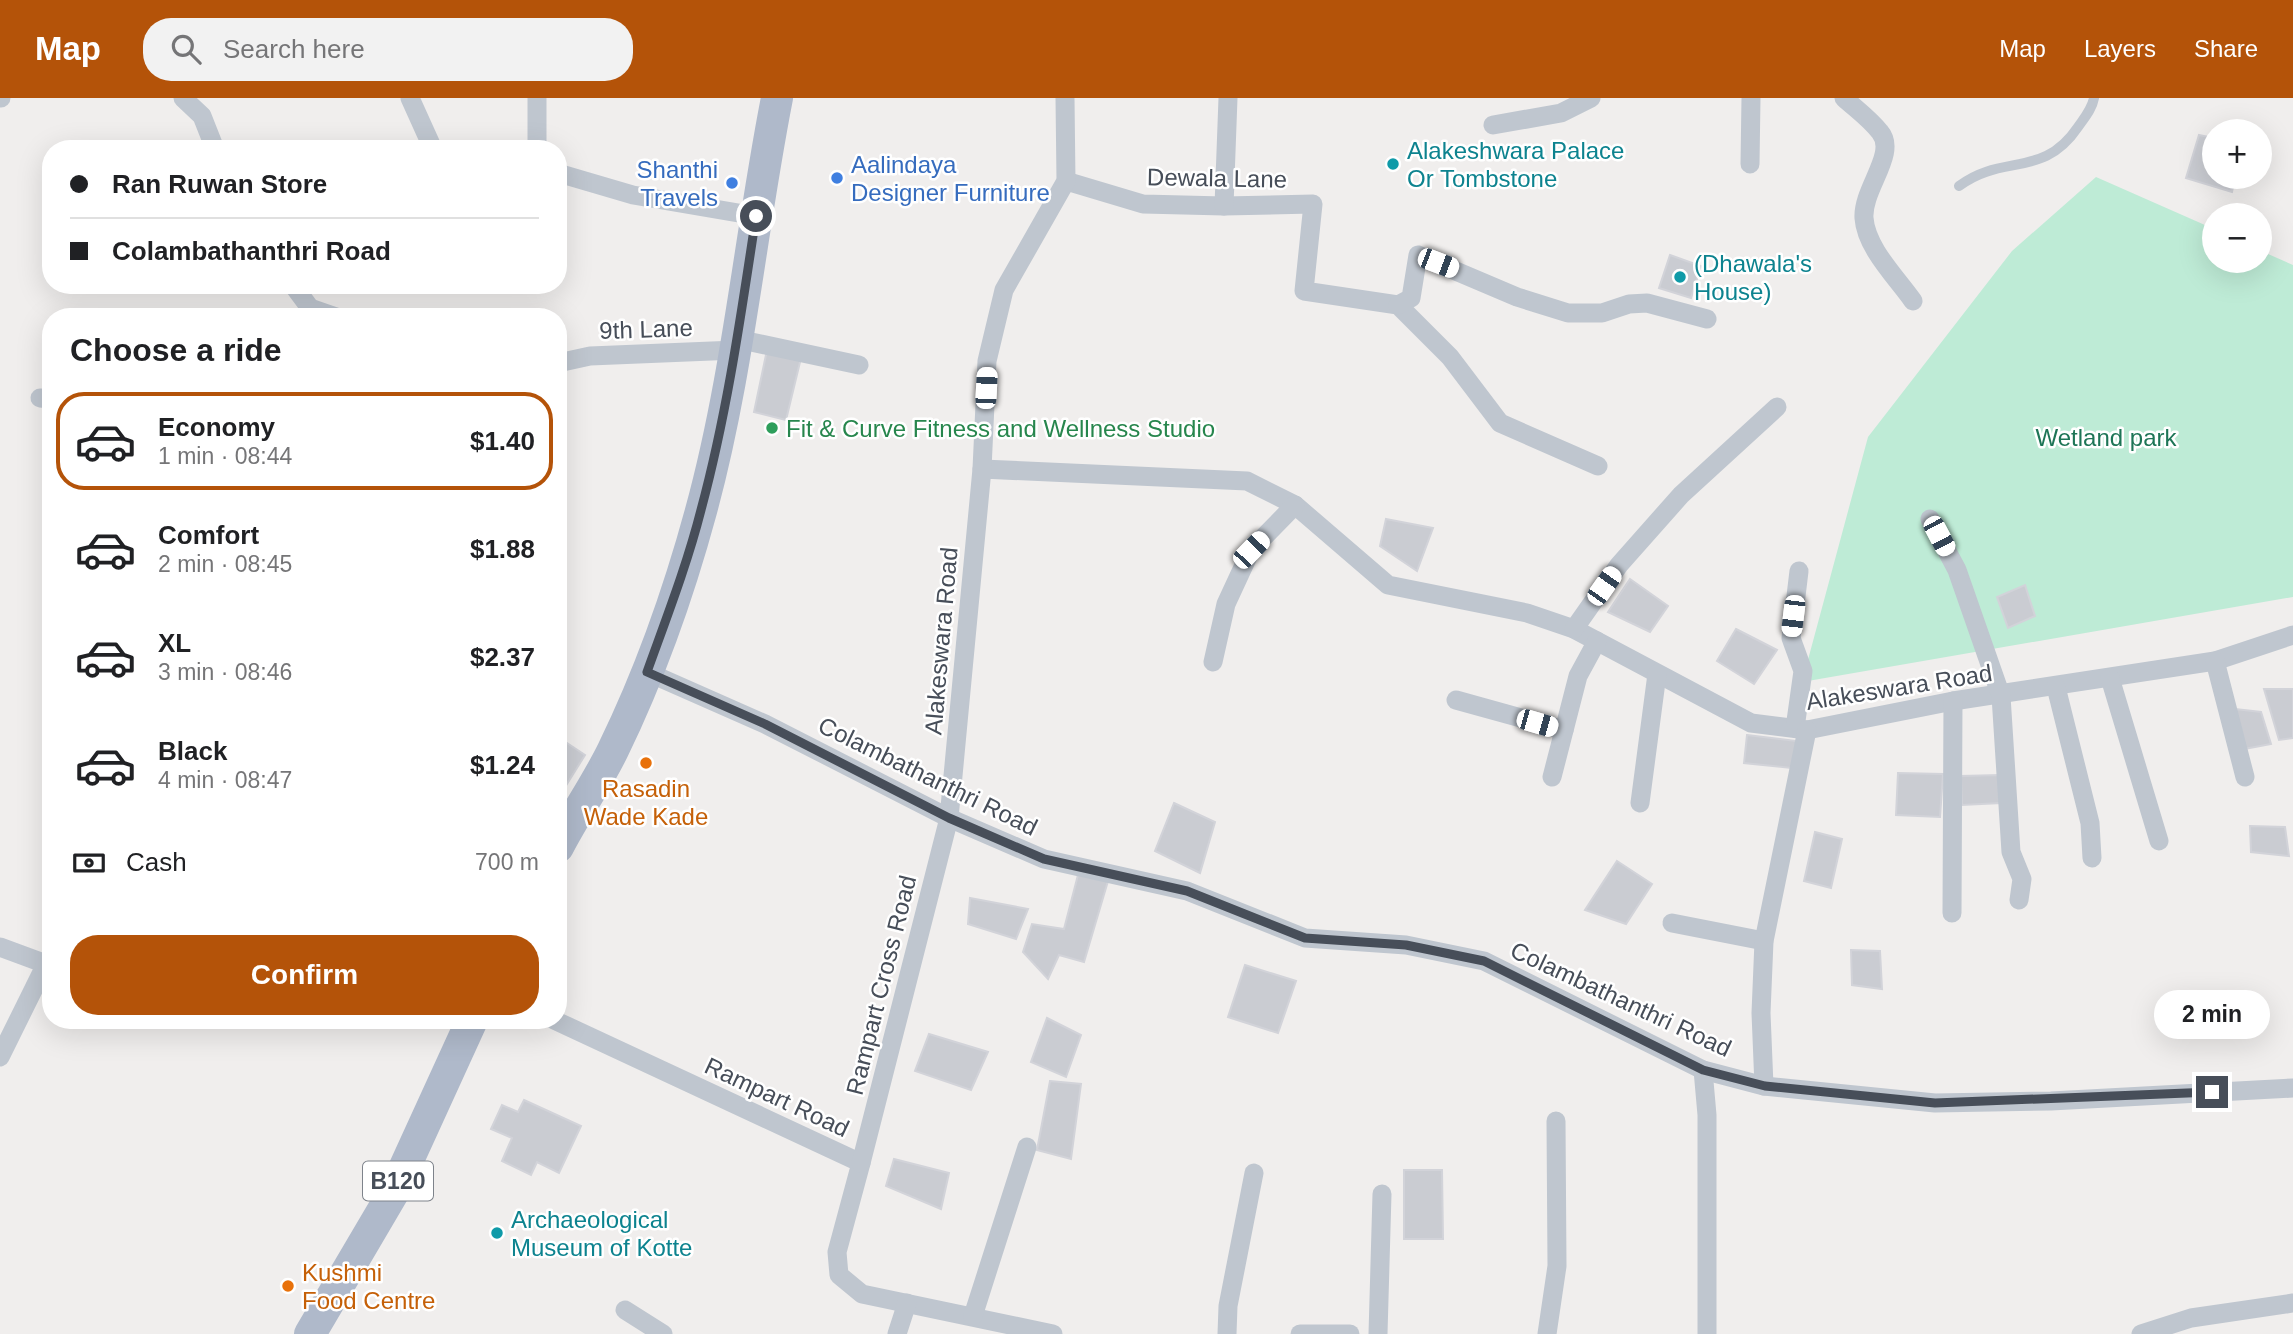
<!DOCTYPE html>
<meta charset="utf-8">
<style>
:root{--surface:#fff;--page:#f2f2f2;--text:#202124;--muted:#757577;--line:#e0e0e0;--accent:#b45309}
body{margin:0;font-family:Helvetica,sans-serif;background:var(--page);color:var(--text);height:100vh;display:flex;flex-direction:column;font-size:26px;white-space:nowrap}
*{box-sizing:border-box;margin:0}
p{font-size:23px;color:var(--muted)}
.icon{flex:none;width:38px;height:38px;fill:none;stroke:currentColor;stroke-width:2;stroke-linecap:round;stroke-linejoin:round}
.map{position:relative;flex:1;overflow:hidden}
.panel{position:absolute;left:42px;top:210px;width:525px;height:721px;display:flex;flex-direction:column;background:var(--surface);border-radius:28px;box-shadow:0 7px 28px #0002}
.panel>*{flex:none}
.banner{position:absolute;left:42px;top:42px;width:525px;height:154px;border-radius:28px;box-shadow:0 7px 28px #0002;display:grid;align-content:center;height:154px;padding:0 28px;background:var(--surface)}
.tools{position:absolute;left:2202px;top:21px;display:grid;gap:14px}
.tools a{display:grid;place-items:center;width:70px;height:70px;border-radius:50%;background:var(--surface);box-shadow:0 7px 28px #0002;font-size:35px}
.end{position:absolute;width:32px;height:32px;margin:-16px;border:9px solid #474e59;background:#fff;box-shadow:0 0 0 4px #fff}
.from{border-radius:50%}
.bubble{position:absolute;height:49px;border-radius:24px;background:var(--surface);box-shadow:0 7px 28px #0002;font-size:23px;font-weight:700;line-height:49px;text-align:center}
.car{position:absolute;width:21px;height:42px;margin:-21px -10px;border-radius:9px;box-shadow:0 0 5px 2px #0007;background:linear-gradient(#fff 24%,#345 0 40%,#fff 0 76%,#345 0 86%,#fff 0)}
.banner b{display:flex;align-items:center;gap:24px;height:66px;font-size:26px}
.banner b+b{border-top:2px solid var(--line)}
.banner i{width:18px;height:18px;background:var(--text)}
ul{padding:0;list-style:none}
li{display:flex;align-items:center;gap:21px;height:98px;margin:0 14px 10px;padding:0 14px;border:4px solid transparent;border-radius:28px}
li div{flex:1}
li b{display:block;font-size:26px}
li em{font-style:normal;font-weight:700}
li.current{border-color:var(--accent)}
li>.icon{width:63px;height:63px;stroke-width:1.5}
h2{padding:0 28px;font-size:32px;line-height:84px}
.pay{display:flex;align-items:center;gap:18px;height:77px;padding:0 28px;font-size:26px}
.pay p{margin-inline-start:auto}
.action{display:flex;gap:14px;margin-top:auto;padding:14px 28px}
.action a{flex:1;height:80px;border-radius:28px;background:var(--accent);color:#fff;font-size:28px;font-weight:700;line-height:80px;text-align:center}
header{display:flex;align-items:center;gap:42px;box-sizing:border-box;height:98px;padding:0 35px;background:var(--accent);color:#fff}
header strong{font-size:33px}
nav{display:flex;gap:38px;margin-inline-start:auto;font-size:24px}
.search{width:490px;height:63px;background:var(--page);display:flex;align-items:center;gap:18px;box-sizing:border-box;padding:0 24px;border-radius:28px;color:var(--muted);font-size:26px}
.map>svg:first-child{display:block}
.green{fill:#beebd6}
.building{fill:#caccd2;stroke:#d2d3d9;stroke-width:2}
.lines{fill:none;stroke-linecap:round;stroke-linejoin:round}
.lane{stroke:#bfc6cf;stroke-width:10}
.street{stroke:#bfc6cf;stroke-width:19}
.primary{stroke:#afb9ca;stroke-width:32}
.route{stroke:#474e59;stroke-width:9}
.culture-dot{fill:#0f9aa8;stroke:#fff;stroke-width:2.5}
.shop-dot{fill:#3f7fe0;stroke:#fff;stroke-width:2.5}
.leisure-dot{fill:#2e9e5b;stroke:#fff;stroke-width:2.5}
.food-dot{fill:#e8710a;stroke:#fff;stroke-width:2.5}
.labels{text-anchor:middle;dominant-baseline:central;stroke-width:5;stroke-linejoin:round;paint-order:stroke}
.shield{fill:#fff;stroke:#7e838b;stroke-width:2}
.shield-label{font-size:23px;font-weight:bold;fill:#474e59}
.culture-label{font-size:24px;fill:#0d838f;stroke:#fff;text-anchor:start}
.shop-label{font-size:24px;fill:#366cbe;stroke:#fff;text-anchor:start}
.street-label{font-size:24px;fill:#474e59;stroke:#fff}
.leisure-label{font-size:24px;fill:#27864d;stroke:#fff;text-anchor:start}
.park-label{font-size:24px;fill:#1d7556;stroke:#fff}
.food-label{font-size:24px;fill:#c56008;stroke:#fff}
</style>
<header>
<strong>Map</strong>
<div class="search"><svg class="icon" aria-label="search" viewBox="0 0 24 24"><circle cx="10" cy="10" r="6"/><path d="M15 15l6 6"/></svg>Search here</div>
<nav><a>Map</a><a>Layers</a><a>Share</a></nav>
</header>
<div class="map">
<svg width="2293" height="1236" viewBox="0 0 2293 1236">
<rect width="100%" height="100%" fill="#f0eeed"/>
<polygon class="green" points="2096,79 2214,131 2214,163 2259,163 2259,152 2293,167 2293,499 1802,584 1868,339 2012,153"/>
<g class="building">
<polygon points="2199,37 2214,40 2214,79 2235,79 2232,94 2186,80"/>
<polygon points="1670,157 1701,168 1691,200 1659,190"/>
<polygon points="767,252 801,260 786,322 754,314"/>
<polygon points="1386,421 1433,430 1417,473 1380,448"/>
<polygon points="1630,481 1668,508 1650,534 1608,514"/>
<polygon points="2025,487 2035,518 2008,530 1997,499"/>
<polygon points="1736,531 1777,552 1754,586 1717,563"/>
<polygon points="2264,591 2293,591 2293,640 2279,642"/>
<polygon points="2235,611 2261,614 2271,646 2244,651"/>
<polygon points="1747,637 1797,643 1791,670 1744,665"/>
<polygon points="558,639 585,657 562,694 558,692"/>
<polygon points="1898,675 1943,676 1940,719 1896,717"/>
<polygon points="2000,677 2001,705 1962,707 1961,678"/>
<polygon points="1174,705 1215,724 1200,775 1155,753"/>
<polygon points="2250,728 2285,729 2289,758 2251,754"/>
<polygon points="1815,734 1842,741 1831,790 1804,783"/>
<polygon points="1617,763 1652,786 1626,826 1585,812"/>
<polygon points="1078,777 1108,783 1084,864 1059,857 1048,881 1023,854 1032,826 1064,831"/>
<polygon points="970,800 1028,811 1016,841 968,826"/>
<polygon points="1851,852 1880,853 1882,891 1852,887"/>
<polygon points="1245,867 1296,883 1278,935 1228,919"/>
<polygon points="1047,920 1081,937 1066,979 1031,964"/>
<polygon points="929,936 988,954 971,992 915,973"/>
<polygon points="1050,983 1081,986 1071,1061 1037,1052"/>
<polygon points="524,1002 581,1028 559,1075 537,1064 531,1077 502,1063 512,1040 491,1031 502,1007 518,1014"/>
<polygon points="894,1061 949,1075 941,1111 886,1088"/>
<polygon points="1404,1072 1442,1072 1443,1141 1404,1141"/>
</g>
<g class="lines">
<path class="lane" d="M1959 88C2003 55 2043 81 2078 29 2085 19 2092 11 2094 0"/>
<g class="street">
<polyline points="0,0 1,0"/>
<polyline points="183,0 202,18 215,51"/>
<polyline points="410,0 433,51"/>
<polyline points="537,0 537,51"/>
<path d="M1844 0C1856 11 1870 21 1880 34 1898 55 1862 91 1864 120 1866 150 1897 180 1913 203"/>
<polyline points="1493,27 1561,15 1591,0"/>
<polyline points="1750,66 1751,0"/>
<polyline points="558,75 633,97 756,118"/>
<polyline points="1066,83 1143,106 1224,108 1313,106 1304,193 1398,207 1450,259 1500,325 1598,368"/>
<polyline points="1224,108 1228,0"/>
<polyline points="293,187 310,210 336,219"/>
<polyline points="1398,207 1411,200 1418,157 1517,199 1568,215 1602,215 1629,206 1647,205 1707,221"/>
<polyline points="737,241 859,267"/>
<polyline points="558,265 590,258 736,252"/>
<polyline points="40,300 51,301"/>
<polyline points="982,371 1247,383 1295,407 1388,487 1527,515 1574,531 1751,625 1807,632 1953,603 2215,563 2293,537"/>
<polyline points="1930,421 1957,472 2001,598 2011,754 2022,781 2019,802"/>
<polyline points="1574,531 1619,467 1681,397 1777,309"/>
<polyline points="2215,563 2245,679"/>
<polyline points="1213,564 1226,506 1251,452 1295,407"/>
<polyline points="647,574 765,626 949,720 1044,761 1187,793 1305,840 1406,847 1484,863 1703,972 1764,988 1935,1005 2051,1003 2293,990"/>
<polyline points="2110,580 2159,743"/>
<polyline points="2056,589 2090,725 2092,760"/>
<polyline points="1456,602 1564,632"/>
<polyline points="1795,630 1803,573 1791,540 1799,473"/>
<polyline points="1552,679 1578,578 1597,543"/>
<polyline points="1640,705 1657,576"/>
<polyline points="1952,815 1953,603"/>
<polyline points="1672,825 1764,843"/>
<polyline points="0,849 46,866"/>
<polyline points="554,922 861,1065 837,1154 839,1177 862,1196 1053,1236"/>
<polyline points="0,959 46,866 51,866"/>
<polyline points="1703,972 1707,1017 1707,1236"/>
<polyline points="1764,988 1761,915 1764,843 1807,632"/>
<polyline points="861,1065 949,720 982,371 987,263 1004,192 1066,83 1065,0"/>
<polyline points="625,1212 663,1236"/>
<polyline points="973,1218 1027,1049"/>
<polyline points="897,1236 907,1205"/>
<polyline points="1227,1236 1228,1208 1254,1075"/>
<polyline points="1300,1236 1350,1236"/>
<polyline points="1378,1236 1382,1096"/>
<polyline points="1547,1236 1557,1168 1556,1023"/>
<polyline points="2141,1236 2191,1220 2293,1205"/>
</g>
<g class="primary">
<path d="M558 749C575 716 597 685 613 652 650 576 679 494 701 413 738 278 750 137 777 0"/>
<polyline points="310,1236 393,1095 472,922"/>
</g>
</g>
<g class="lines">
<path class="route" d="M756 118C741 217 727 316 701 412 687 467 666 521 647 574L765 626 949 720 1044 761 1187 793 1305 840 1406 847 1484 863 1703 972 1765 988 1935 1005 2212 994"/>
</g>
<g class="culture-dot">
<circle cx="1393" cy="66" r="7"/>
<circle cx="1680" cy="179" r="7"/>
<circle cx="497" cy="1135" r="7"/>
</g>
<g class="shop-dot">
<circle cx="837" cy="80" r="7"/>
<circle cx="732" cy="85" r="7"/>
</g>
<circle class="leisure-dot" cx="772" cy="330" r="7"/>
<g class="food-dot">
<circle cx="646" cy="665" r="7"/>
<circle cx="288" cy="1188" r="7"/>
</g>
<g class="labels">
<rect class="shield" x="363" y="1063.5" width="70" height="39" rx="5"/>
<g class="shield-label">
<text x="398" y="1083">B120</text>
</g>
<g class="culture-label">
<text x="1407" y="52">Alakeshwara Palace<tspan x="1407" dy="28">Or Tombstone</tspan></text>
<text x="1694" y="165">(Dhawala's<tspan x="1694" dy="28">House)</tspan></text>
<text x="511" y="1121">Archaeological<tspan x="511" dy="28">Museum of Kotte</tspan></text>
</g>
<g class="shop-label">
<text x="851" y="66">Aalindaya<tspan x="851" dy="28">Designer Furniture</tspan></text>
<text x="718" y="71" text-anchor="end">Shanthi<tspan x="718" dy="28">Travels</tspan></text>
</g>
<g class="street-label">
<text transform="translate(1217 80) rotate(1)">Dewala Lane</text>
<text transform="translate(646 231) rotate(-2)">9th Lane</text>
<text transform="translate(941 543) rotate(-85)">Alakeswara Road</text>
<text transform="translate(1899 589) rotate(-9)">Alakeswara Road</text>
<text transform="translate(928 678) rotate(26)">Colambathanthri Road</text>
<text transform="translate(881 887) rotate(-76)">Rampart Cross Road</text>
<text transform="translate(1621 901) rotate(25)">Colambathanthri Road</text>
<text transform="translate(777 999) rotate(25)">Rampart Road</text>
</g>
<g class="leisure-label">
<text x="786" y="330">Fit &amp; Curve Fitness and Wellness Studio</text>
</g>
<g class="park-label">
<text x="2106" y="339">Wetland park</text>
</g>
<g class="food-label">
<text x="646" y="690">Rasadin<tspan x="646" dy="28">Wade Kade</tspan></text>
<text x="302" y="1174" text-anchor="start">Kushmi<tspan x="302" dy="28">Food Centre</tspan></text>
</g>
</g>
</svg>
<div class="tools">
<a>+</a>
<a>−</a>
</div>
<i class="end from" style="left:756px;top:118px"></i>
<i class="end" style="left:2212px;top:994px"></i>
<div class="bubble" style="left:2154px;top:892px;width:116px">2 min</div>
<i class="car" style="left:1438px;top:165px;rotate:111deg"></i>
<i class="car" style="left:986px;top:290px;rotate:3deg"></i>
<i class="car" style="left:1939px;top:438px;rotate:152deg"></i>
<i class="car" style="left:1251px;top:452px;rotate:44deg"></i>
<i class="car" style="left:1604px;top:488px;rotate:35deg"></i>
<i class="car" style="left:1793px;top:518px;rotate:187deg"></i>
<i class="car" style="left:1537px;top:625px;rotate:106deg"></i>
<div class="banner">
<b><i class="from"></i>Ran Ruwan Store</b>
<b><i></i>Colambathanthri Road</b>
</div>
<section class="panel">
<h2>Choose a ride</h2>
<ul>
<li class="current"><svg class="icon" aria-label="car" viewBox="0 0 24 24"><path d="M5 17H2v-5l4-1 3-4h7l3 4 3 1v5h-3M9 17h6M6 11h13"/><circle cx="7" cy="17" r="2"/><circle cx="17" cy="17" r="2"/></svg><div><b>Economy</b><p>1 min · 08:44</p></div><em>$1.40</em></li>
<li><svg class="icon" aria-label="car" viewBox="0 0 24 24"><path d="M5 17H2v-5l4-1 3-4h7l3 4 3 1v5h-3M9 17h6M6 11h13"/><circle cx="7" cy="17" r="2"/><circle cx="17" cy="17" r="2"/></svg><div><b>Comfort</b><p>2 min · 08:45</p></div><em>$1.88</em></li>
<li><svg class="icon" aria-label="car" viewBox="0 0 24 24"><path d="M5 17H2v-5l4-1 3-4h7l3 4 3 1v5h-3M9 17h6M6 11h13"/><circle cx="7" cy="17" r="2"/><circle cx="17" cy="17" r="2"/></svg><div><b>XL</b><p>3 min · 08:46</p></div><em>$2.37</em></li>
<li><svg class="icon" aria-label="car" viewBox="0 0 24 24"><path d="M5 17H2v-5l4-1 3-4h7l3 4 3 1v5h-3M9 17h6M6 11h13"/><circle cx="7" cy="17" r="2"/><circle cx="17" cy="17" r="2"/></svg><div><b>Black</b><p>4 min · 08:47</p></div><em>$1.24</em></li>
</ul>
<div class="pay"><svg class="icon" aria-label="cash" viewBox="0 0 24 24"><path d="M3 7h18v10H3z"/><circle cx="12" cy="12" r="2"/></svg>Cash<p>700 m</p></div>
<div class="action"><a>Confirm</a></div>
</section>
</div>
